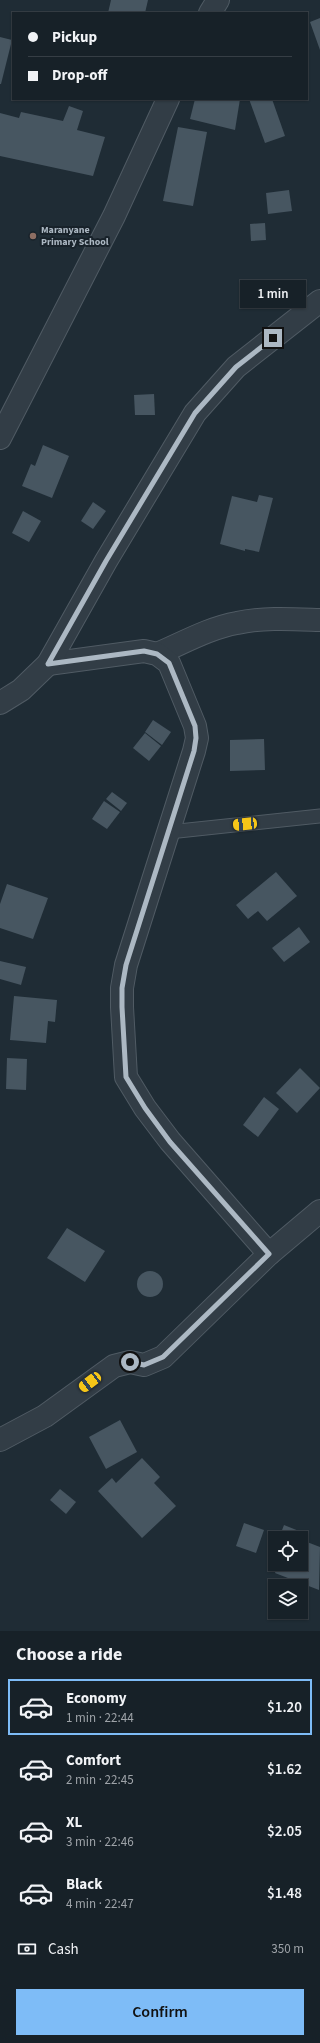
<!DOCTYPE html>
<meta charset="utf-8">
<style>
:root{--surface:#172128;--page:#202930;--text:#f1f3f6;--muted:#9ea3a8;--line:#363e45;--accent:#7ebcf7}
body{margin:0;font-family:"Source Sans 3",sans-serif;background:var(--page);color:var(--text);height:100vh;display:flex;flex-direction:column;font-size:15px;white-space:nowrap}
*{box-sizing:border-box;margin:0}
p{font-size:13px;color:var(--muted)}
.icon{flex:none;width:22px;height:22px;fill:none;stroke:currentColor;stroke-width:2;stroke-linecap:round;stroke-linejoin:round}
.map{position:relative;height:1631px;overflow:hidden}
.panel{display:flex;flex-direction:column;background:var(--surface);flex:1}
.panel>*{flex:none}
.banner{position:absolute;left:12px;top:12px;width:296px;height:88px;border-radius:0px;box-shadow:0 1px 3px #0004,0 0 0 1px var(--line);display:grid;align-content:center;height:88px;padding:0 16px;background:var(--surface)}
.fabs{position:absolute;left:268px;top:1531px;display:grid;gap:8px}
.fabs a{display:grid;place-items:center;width:40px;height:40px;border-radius:0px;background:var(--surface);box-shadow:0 1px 3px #0004,0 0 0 1px var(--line);font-size:20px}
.end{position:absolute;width:18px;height:18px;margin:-9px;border:5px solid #acb8c3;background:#111;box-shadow:0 0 0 2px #111}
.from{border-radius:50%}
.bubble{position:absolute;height:28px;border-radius:0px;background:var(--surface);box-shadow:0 1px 3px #0004,0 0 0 1px var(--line);font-size:13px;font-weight:600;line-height:28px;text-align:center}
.car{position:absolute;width:12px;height:24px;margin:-12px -6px;border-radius:5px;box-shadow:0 0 3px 1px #0007;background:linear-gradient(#f5c518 24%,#345 0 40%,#f5c518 0 76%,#345 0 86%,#f5c518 0)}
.banner b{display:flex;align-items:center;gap:14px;height:38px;font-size:15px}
.banner b+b{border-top:1px solid var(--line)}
.banner i{width:10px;height:10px;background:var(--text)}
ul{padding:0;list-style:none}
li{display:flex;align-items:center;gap:12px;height:56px;margin:0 8px 6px;padding:0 8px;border:2px solid transparent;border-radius:0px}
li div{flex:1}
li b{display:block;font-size:15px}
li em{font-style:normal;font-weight:600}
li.current{border-color:var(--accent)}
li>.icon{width:36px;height:36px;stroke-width:1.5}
h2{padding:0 16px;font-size:18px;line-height:48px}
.pay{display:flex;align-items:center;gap:10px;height:44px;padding:0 16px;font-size:15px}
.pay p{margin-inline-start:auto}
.action{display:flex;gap:8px;margin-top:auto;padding:8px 16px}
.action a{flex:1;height:46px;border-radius:0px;background:var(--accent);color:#111;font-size:16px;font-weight:600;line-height:46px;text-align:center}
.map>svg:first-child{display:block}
.building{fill:#475661}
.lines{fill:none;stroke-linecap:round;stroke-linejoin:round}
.service-casing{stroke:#505b64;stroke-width:15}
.minor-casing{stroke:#505b64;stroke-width:24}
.service{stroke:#323d46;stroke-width:13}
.minor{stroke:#323d46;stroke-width:22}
.route{stroke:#acb8c3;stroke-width:5}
.education-dot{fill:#8d6e63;stroke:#18222a;stroke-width:1.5}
.labels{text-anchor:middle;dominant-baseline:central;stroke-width:4;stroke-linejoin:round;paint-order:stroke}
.poi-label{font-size:10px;font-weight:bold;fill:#acb8c3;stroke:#18222a;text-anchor:start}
</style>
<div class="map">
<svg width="320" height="1631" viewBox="0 0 320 1631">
<rect width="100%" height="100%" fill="#1f2c35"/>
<g class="building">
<polygon points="111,0 148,0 145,13 108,13"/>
<polygon points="320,18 320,50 310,22"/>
<polygon points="0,37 12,40 1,84 0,84"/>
<polygon points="195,99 240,99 235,130 190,119"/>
<polygon points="249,99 272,99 285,136 265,143"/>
<polygon points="69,106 83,111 77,130 105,137 93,176 0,156 0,113 19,118 21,112 63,121"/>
<polygon points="178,127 207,132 193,206 163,201"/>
<polygon points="289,190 292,211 268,214 266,193"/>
<polygon points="265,223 266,240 251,241 250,224"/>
<polygon points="154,394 155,415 135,415 134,395"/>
<polygon points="43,445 69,456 52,498 22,486 31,464 35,466"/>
<polygon points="259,495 273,498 259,552 245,549 245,551 220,544 232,496 257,502"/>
<polygon points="93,502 106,511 93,529 81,521"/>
<polygon points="23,511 41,521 29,542 12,533"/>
<polygon points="153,720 171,732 162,745 145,732"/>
<polygon points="145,733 161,746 149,761 133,748"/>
<polygon points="264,739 265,770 230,771 230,740"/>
<polygon points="112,792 127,803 121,811 106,799"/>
<polygon points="104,801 120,812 107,829 92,819"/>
<polygon points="276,872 297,896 267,921 258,911 248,919 236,905"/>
<polygon points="7,884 48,898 33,939 0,928 0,904"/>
<polygon points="299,927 310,942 284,962 272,948"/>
<polygon points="0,961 26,967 21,985 0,979"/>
<polygon points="14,996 57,1000 55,1022 48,1021 46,1043 10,1040"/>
<polygon points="7,1058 27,1059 26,1090 6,1089"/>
<polygon points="300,1068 320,1088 297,1113 276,1093"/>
<polygon points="264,1097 279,1109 258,1137 243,1125"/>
<polygon points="67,1228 105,1251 85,1282 47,1258"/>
<circle cx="150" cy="1284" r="13"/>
<polygon points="120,1420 137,1452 106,1469 89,1437"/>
<polygon points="142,1458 160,1477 154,1483 176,1506 142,1538 98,1491 112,1478 116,1483"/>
<polygon points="60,1489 76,1502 66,1514 50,1500"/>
<polygon points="244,1523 264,1530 256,1553 236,1546"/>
<polygon points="284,1525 309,1535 307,1542 320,1547 319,1590 275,1573 278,1564 301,1564 301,1538 279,1538"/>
</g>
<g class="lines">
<g class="service-casing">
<polyline id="service" points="169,832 320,816"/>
</g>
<g class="minor-casing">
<g id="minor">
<polyline points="210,13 218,0"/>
<polyline points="0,438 114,216 168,99"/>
<path d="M157 654C183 643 209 628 237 623 264 617 293 619 320 620"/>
<polyline points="48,664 144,651 157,654 169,663 195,726 197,738 194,751 126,965 122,988 122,1007 126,1077 145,1108 170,1141 269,1254"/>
<polyline points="0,703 21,690 48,664 106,561 195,413 236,367 320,301"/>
<polyline points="0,1440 45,1416 114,1366 130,1362 144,1365 163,1357 269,1254 320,1211"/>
</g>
</g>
<use href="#service" class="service"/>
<use href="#minor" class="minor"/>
</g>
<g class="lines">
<polyline class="route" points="130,1362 144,1365 163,1357 269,1254 170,1142 145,1108 126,1077 122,1007 122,988 126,965 194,751 196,738 195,726 169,663 157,654 144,651 48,664 106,561 195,413 236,367 273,338"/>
</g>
<circle class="education-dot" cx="33" cy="236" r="4"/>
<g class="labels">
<g class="poi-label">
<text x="41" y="230">Maranyane<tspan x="41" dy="12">Primary School</tspan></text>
</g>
</g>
</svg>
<div class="fabs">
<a><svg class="icon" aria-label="locate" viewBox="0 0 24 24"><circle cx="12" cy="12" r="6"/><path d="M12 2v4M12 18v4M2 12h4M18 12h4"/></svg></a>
<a><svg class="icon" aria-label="layers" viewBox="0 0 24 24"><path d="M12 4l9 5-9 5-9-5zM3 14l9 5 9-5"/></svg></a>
</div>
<i class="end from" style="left:130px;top:1362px"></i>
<i class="end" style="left:273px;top:338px"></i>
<div class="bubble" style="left:240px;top:280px;width:66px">1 min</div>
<i class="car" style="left:245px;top:824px;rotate:264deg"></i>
<i class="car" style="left:90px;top:1382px;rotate:233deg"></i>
<div class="banner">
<b><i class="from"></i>Pickup</b>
<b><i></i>Drop-off</b>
</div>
</div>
<section class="panel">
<h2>Choose a ride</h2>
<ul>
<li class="current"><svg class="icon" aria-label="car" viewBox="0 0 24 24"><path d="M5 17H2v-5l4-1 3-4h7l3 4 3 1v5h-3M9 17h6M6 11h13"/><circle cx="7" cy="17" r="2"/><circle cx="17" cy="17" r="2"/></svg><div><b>Economy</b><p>1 min · 22:44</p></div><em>$1.20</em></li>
<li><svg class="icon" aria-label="car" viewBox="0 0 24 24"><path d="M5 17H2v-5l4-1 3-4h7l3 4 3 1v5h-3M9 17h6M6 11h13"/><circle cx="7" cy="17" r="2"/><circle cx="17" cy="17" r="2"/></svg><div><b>Comfort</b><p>2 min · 22:45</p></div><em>$1.62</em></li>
<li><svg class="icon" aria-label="car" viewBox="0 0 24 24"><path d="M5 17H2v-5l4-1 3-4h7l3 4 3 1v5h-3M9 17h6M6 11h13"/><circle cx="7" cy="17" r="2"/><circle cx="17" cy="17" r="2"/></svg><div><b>XL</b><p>3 min · 22:46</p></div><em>$2.05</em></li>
<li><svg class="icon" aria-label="car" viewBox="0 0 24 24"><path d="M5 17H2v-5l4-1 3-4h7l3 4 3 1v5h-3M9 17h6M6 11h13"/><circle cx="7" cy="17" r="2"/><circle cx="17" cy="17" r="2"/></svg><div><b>Black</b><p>4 min · 22:47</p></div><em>$1.48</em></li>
</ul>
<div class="pay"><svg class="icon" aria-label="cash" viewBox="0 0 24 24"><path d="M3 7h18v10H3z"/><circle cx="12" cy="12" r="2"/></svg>Cash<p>350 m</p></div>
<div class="action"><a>Confirm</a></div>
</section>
